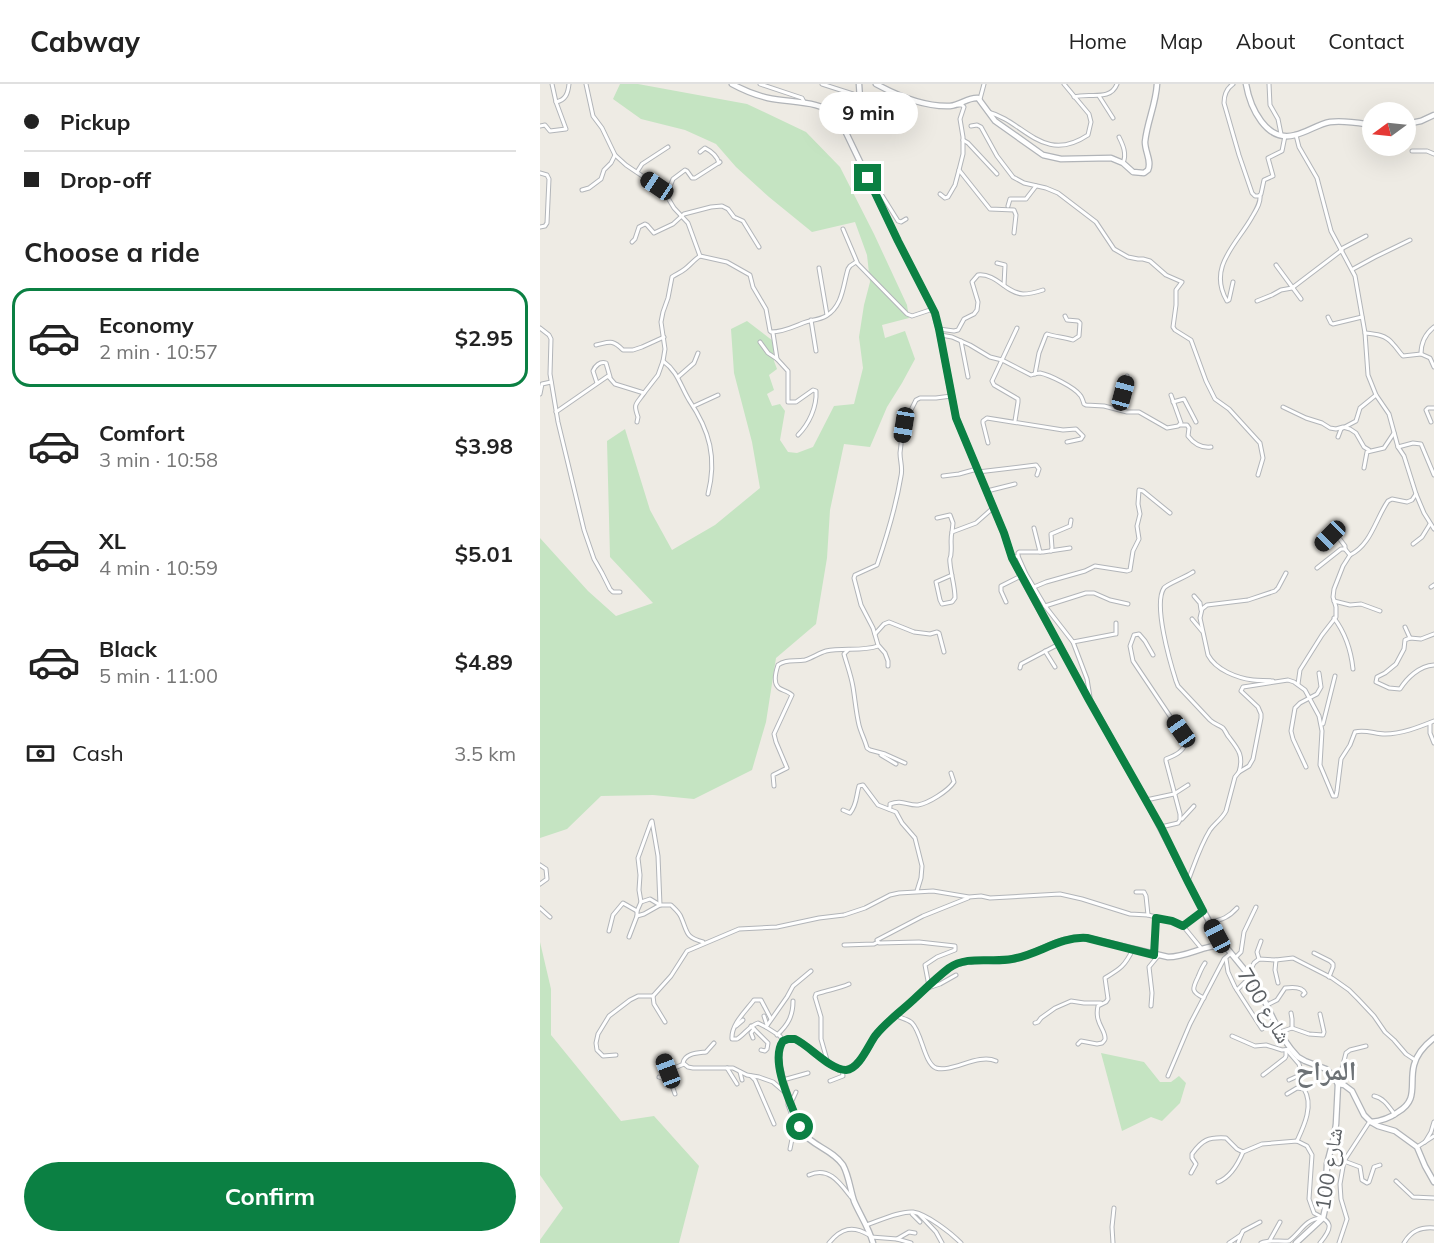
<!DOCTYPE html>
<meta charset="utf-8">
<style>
:root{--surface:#fff;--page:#f2f2f2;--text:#222;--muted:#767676;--line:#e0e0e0;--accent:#0b8043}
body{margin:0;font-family:Mulish,"Noto Naskh Arabic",sans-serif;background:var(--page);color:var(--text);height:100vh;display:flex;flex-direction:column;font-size:22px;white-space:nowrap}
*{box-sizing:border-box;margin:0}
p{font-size:20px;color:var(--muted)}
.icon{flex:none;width:33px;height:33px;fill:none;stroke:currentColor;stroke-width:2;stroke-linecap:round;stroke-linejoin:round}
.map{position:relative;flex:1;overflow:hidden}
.sheet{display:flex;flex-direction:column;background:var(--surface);width:540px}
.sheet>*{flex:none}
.guide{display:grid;align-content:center;height:132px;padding:0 24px;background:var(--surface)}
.needle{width:39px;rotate:255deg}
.controls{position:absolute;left:822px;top:18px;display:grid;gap:12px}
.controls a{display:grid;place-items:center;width:54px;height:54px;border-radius:50%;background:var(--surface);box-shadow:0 6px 24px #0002;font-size:30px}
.end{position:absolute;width:27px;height:27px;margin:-14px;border:8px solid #0b8043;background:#fff;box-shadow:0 0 0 3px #fff}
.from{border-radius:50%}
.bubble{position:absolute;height:42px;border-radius:21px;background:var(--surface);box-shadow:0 6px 24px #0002;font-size:20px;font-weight:700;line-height:42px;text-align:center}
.car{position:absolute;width:18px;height:36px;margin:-18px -9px;border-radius:8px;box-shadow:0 0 4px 2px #0007;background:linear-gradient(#222 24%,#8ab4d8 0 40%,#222 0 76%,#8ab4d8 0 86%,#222 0)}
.guide b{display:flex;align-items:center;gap:21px;height:57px;font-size:22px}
.guide b+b{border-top:2px solid var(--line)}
.guide i{width:15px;height:15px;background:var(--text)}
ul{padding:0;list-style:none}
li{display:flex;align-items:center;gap:18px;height:99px;margin:0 12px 9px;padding:0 12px;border:3px solid transparent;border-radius:18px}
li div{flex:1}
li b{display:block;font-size:22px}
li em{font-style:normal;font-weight:700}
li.on{border-color:var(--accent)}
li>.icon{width:54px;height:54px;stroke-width:1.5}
h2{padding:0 24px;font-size:27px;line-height:72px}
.pay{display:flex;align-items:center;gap:15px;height:66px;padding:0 24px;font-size:22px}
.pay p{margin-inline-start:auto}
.action{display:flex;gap:12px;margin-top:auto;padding:12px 24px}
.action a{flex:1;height:69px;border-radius:36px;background:var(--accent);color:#fff;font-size:24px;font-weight:700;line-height:69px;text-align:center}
header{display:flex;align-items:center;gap:36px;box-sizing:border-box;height:84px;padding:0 30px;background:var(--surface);border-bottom:2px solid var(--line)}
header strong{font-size:28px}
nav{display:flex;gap:33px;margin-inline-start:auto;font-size:21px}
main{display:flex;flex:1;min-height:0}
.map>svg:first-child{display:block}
.green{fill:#c5e4c2}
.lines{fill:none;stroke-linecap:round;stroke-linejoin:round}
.street-casing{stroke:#b2b5b9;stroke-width:5}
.secondary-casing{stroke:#b1b4b8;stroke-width:7}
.street{stroke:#fff;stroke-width:3}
.secondary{stroke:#fff;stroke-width:4.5}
.route{stroke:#0b8043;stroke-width:8}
.labels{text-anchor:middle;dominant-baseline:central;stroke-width:6;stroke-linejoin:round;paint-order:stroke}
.street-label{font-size:21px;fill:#5c6064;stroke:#fff}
.district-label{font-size:27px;font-weight:bold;fill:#6d7276;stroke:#fff}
</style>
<header>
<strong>Cabway</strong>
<nav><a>Home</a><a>Map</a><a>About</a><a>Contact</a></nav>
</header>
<main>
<section class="sheet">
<div class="guide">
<b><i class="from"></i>Pickup</b>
<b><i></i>Drop-off</b>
</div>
<h2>Choose a ride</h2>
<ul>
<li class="on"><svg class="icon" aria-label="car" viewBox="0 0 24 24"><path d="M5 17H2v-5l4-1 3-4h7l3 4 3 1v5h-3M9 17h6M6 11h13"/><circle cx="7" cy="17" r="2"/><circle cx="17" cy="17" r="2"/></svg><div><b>Economy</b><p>2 min · 10:57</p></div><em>$2.95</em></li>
<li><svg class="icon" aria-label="car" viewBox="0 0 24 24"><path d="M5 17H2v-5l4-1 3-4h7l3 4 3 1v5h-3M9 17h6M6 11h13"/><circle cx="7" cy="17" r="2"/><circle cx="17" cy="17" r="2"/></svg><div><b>Comfort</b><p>3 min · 10:58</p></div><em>$3.98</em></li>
<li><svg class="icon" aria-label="car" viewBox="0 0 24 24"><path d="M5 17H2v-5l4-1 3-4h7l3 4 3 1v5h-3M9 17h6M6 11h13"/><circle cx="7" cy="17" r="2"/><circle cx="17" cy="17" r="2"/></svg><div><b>XL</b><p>4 min · 10:59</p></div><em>$5.01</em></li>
<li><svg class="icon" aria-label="car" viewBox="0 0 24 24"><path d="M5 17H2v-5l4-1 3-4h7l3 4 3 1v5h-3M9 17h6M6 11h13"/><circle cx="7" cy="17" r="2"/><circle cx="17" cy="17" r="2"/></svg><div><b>Black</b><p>5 min · 11:00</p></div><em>$4.89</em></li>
</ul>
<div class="pay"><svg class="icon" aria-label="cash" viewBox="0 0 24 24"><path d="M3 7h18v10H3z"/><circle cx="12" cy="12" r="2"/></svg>Cash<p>3.5 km</p></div>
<div class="action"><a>Confirm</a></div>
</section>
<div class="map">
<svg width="894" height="1159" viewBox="0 0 894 1159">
<rect width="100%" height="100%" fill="#eeebe4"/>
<g class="green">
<polygon points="80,0 98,0 207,20 266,48 300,83 334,150 367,221 369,234 342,241 345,254 365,247 375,275 362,299 347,323 330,363 304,360 290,426 287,474 276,540 236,574 226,638 212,686 154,715 113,711 61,712 27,745 0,754 0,454 48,507 76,532 113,519 70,473 67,357 85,345 110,426 132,466 175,441 220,404 212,358 194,289 191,245 207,237 233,257 234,277 237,285 229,291 234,306 227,310 232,322 240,320 245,327 240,356 248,368 257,369 273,363 294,322 314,320 323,284 319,253 324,221 330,198 327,171 315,138 272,148 229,113 196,83 176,60 145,46 101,35 73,15"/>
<polygon points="0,858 11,905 11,951 81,1037 114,1032 159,1082 139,1159 0,1159 0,1156 23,1124 0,1091"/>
<polygon points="561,969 604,978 620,998 631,998 639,992 646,999 640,1019 622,1037 611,1033 582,1047"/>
</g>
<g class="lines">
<g class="street-casing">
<g id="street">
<path d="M12 0 16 18C26 16 28 9 29 0"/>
<polyline points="220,0 262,14 264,18"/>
<polyline points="282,0 313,10 317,13 318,16"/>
<path d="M693 0C686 5 684 11 684 19L699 71 712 109 715 112H719L721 110 724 96 733 92 728 74 742 67 745 52"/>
<polyline points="729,0 730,21 738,35 741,50"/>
<polyline points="559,12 573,34"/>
<path d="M534 13C549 8 570 18 577 0"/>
<polyline points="440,15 444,0"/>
<polyline points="418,21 422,21 424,23 420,35 423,53 423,70 419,86 450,125 474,126 476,131 474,149"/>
<path d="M448 28C484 37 503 81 548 51L551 38 549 30 524 0"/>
<polyline points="0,42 5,41 10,47 26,45 16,18"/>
<polyline points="431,42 437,41 441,43 457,72 473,93 484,99 506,104 518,109 556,138 574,165 588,173 598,175 603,175 610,177 626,191 642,198 636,206 636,221 633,243 635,246 651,256 666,297 675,315 689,325 720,359 723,374 718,391"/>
<path d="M756 51 759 63 777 94 791 147 815 192 825 249 828 291 836 311 849 330 858 363 864 372 876 410 872 416 867 418 852 415 848 417C836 434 831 461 810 471L805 465H801L777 484"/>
<path d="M579 53C583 61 587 70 583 79"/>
<polyline points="423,56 428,59 457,90"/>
<polyline points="872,67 887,67 894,70"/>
<path d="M160 68 165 64C171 67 177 72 179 79"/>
<polyline points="97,88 102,80 128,63"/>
<polyline points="0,89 7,91 9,95 7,139 5,142 0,143"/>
<polyline points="328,95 333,97 358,137 361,138 366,135"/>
<polyline points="42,106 49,104 61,95 64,86 71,79 75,71"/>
<polyline points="123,107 131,100 133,95 145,86 147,87 152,94 155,94 180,78"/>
<polyline points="400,110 405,114 408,113 415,101 419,86"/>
<polyline points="468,122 470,115 486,115 496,102"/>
<polyline points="303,145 317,178"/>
<polyline points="92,158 95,155 99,143 105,140 107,141 114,149 133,140 144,130 171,123 182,122 188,125 194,133 203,137 219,163"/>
<polyline points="801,165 826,152"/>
<path d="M160 172 187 178 210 191 213 203 226 225 230 247 231 248C243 248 253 243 263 239 271 236 279 236 286 232 303 222 303 201 308 185L310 182 316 178 367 230 372 232 393 225"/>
<polyline points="457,179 465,181 464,201"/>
<polyline points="736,181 761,215"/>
<polyline points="279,184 287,231"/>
<polyline points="813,185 835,173 870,156"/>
<path d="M693 198 689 216 687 217C667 183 697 160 712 133 716 126 721 119 720 111"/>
<polyline points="717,217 732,211 741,206 752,204 802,166"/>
<polyline points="788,233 791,239 793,240 822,233"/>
<polyline points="271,236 276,267"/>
<path d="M894 243C885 250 881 258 881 270L890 274 894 283"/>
<polyline points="0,244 9,251 11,255 10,290 18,338 44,446 54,475 62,489 70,505 73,508 80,508"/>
<path d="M399 245 414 247 418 246 424 235 434 230 437 226 438 218 432 198 438 191C456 189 466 209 483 210 490 210 497 208 503 206"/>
<path d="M233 249 237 275 248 287V318H256L273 306 276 307C277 323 269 340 258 351"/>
<path d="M825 249C836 250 846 251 853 260 857 264 859 268 863 272L881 270"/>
<path d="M401 251 412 253 430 261 450 273 462 276 491 291C494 290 497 289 500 289 510 291 534 303 540 311 542 313 543 317 544 320L546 321 564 322 587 328H599L627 344 638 342 641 339 631 311"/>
<polyline points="421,257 428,293"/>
<polyline points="220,258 228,269 237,275"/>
<path d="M56 261C70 258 72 255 83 266H93L102 263 124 253"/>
<path d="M123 277C138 288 140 301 149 316 170 347 177 374 168 410"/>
<path d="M495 290 499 269 506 251 507 250C516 253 524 253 533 256L539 252 540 239 538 237 527 236 525 232"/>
<polyline points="138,293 154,279 158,269"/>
<path d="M57 299 53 287C55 282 60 277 66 279L70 293"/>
<polyline points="0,310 2,300 11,298"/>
<polyline points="633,318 644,315 656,338"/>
<polyline points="154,322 178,311"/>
<polyline points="743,323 766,334 782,339 790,344 796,345 803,343 810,345 816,349 824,363 829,366"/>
<polyline points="578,325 587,292"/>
<path d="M16 328 68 292 75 300 104 309 118 291 123 277 125 265 121 238 123 228 128 214 132 193C136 190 140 189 145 185 150 181 154 176 160 172L148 139 134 124 125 109 117 102 86 81 75 71 62 44 53 32 46 0"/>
<polyline points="475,337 478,318 478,315 454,301 452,297 477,244"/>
<path d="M97 338 98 333C93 319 96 321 104 309"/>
<polyline points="891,338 886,326 888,324 894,324"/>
<path d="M640 341H647L649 344 648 352C654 360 662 364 671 363"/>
<polyline points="798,353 801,345 816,337 820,324 836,311"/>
<polyline points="448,359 443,339 443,337 447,334 523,346 536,345 543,352 541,355 527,358"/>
<polyline points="858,363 873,359 881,360 894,391"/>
<polyline points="824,384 827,368 844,364 854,349"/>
<polyline points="438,388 496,381 499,385 497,391"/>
<polyline points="403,392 419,390 437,385"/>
<polyline points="447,407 475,400"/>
<polyline points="876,410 884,429 894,445"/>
<polyline points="397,434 410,431 413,439 412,448"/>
<polyline points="494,444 500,468"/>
<polyline points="873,460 882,453 890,440"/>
<polyline points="782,461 793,450 796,450 805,462 805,465"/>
<polyline points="511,467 512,464 511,450 530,442 531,436"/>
<polyline points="478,472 478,469 479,468 503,468 530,464"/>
<polyline points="472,474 478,472 486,490 505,522 533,558 547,595 550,613"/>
<path d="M653 488C646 493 627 500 624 504 613 520 630 578 636 597L638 602 670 636C674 640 679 641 683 644 685 646 686 649 688 652 698 665 704 671 699 688"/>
<path d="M412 491 396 498 400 516 402 520 412 518 415 514C415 502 411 491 410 479 409 471 411 476 411 469 412 462 410 456 412 448L436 439 453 424"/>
<polyline points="494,503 506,498 545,487 555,482 587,487 590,486 593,467 599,455 597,442 600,430 598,420 599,406 603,407 630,429"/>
<polyline points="891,503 894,501"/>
<polyline points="654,512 660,519 661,526"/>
<polyline points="794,517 810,521 821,520 840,527"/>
<polyline points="466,518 461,507 461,502 481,492"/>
<polyline points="505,522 546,509 554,509 570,516 588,520"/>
<path d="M794 534C806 550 811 566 813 585"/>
<polyline points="652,535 662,547"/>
<polyline points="865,543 870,554"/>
<polyline points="335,550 344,540 349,538 374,548 390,550 397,548 399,549 404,568"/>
<path d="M894 550 881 555 870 554 865 556 864 565 856 580 845 589 837 593 836 598 849 604 860 605C867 594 879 582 894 581"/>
<polyline points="533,558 575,550 576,550 576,539"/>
<path d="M308 566 304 570C307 581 311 591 313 603 315 615 316 628 319 641 321 649 325 656 327 664L330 666 345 670 365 679"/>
<polyline points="505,567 515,583"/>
<path d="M613 571 605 557 599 550 594 551 590 562 593 577 646 656C645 667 636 671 626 675V677L640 730V736L638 739 621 743"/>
<path d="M348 582V577L345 569 338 561 333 544 321 521 314 494 315 491 337 481C347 452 356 422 361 392 363 384 360 377 360 369 361 350 367 332 376 316L380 314H396L411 312"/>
<polyline points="480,584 481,580 519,560"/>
<path d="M733 597C726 596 720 597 713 596 697 594 676 586 668 571L660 534 662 525 667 521 708 516 735 507 738 504 746 489"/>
<polyline points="758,600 760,586 782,551 796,533 796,523 793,513 794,505 803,482 810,471"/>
<polyline points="890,639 890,649 894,659"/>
<polyline points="783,640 795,592"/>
<polyline points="341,671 356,680"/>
<polyline points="766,683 753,655 751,647 755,624 760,619 777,610 781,603 779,589"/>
<path d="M234 702 233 691 247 684 236 658 234 650 252 611C248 607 240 606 238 603 233 598 236 587 238 581 246 575 255 578 265 576 272 574 279 569 286 567 303 563 321 568 338 562"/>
<polyline points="606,716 634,710 648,701"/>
<path d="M349 725 350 723V720C362 715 368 722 378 721 389 719 408 707 414 698L411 689"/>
<path d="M303 726 310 729C317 721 316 712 319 702L323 701 338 721 356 728 362 739 375 754 382 782 381 794 377 807"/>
<polyline points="642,735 654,722"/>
<polyline points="112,737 118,772 120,821"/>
<polyline points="0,781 6,785 7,795 0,800"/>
<path d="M648 797C655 779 660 762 670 746 675 739 682 735 686 727L695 693 699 688 709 682 713 675 721 634V630L718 623 701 607 703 603 748 596 754 598 765 606 779 632 782 647 780 681 793 712H796L797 707 801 675 810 661 815 648C825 645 835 650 845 650 862 650 879 643 894 637"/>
<polyline points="596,808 604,808 606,812 608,831"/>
<polyline points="101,818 99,806 100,791 98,774 111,738"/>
<path d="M120 821 110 815 101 818 97 827V832L104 830 120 821H131C135 825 139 828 141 833 148 849 145 853 163 858"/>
<polyline points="0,824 10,833"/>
<path d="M670 838C682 836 689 833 697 824"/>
<polyline points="643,842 663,827"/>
<polyline points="69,847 73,831 83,819 97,827"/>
<polyline points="89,853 97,832"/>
<polyline points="304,861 334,860 338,858"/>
<polyline points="774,869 790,877 793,880 793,883 789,893"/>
<polyline points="614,871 616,834"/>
<polyline points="696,873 701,868 704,848 716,823"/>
<polyline points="686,875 688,888 695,903 722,945"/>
<polyline points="719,875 717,868 721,857"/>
<polyline points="736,876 735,886 738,899"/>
<polyline points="709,889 714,879 719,875 736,876 753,874 792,894 809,906 818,915 834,932 845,948 854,956 866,970 875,976"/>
<polyline points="389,902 385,881 397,873 415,866 415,862 379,858 339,859 337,856 383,832 428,814"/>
<polyline points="388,904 400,900 416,891"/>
<polyline points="697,906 710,893"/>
<polyline points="113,912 114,920 125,938"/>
<path d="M664 914C651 908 652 905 658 893 660 888 662 883 665 879"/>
<path d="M727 921 737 916 745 904C752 903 762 902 765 909L763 911"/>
<polyline points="611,922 612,909 609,883 618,872"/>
<polyline points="751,929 752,935 752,944"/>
<path d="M355 931C360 934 368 935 372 939 382 949 384 979 396 984 412 989 438 969 456 977"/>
<polyline points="224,932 227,941"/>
<polyline points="495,939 498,938 501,934 515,924 531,917 544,919 561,919"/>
<polyline points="196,942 203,936"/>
<polyline points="211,942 228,959 227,965 225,967 221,966"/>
<path d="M226 943 218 939C209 942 205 950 197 955H192C191 940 206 927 214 916H221L231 935"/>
<polyline points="740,948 752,944 769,950 783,951 784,948 780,930"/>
<path d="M237 951C248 941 253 932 253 917"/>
<polyline points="692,952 715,962 726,961 742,966 751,965"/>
<polyline points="213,954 211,949 214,945"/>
<polyline points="243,957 240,952 226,943 247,913 253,902 271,887"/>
<path d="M174 959 166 968C158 969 145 969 143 979L148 983 153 984H193L207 991 219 993 233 998 247 1010"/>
<path d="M538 960 541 957 557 960 562 959C563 958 565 956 565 955 566 946 554 939 558 922L566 918 568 915 565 894C580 885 585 882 593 865"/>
<polyline points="747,966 759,980 762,990 749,996"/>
<polyline points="76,971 63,972 57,966 56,959 58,950 69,932 90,916 98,912 113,912 131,892 147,867 199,845 237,843 279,834 304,831 325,824 350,811 359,809 393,807 429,813 441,812 450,814 520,810 542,815 590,830 608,831 632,837 643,842 661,864"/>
<polyline points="123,974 127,987"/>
<path d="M287 976 281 955V933L275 913 276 910C287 906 298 905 309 900"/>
<polyline points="187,984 197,1000"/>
<polyline points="200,988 202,996"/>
<polyline points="723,991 745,974 746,972 746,966"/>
<polyline points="211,992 215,996 234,1040"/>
<polyline points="628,992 650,940 684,875 691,869"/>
<polyline points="119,993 130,997"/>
<polyline points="243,996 268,989"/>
<polyline points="290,997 303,992 302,985"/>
<polyline points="798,1000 806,969 810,966 826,962"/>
<polyline points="135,1010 127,987 144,980"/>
<path d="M747 1010 757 1004 764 1005C774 1021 764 1042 757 1057"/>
<path d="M834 1012C844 1014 849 1023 855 1031"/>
<polyline points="248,1015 248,1021 255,1040 250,1065"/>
<polyline points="251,1019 256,1008"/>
<polyline points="885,1058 891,1048 894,1038"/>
<polyline points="877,1063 894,1052"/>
<polyline points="804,1077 820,1083 822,1096 827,1099 829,1098 834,1083 840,1081"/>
<path d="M651 1089 656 1080 652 1074V1070C662 1056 668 1053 686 1054L697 1065 703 1068"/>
<path d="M269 1091C289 1082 300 1099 311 1113"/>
<polyline points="856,1097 873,1113 894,1114"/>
<path d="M678 1098C691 1093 698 1080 703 1068L722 1060 757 1057 767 1062 772 1071 769 1115 774 1129C792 1138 794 1142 780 1159"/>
<polyline points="372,1130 380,1138"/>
<polyline points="379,1130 396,1148 402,1159"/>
<path d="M326 1141C339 1137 359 1127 373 1128 387 1130 411 1149 421 1159"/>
<polyline points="701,1151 703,1147 720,1138"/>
<polyline points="331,1153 357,1155 371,1159"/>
<polyline points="357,1155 369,1148 375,1149"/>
<polyline points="730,1156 740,1138"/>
<path d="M289 1159C301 1144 313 1141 329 1151"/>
<polyline points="573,1159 572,1143 574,1124"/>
<polyline points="689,1159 701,1151 698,1159"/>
<path d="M721 1159C730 1155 739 1158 749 1157 761 1148 765 1135 781 1134"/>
<polyline points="799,1159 807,1135 801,1115 800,1100 804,1077 830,1037"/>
<path d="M864 1159C871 1147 880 1143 894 1144"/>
</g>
</g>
<g class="secondary-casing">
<g id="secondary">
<path d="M192 0C203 6 215 11 228 14 250 19 280 16 298 32L358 157 393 225 399 245 416 334 464 449 472 474 481 492 585 680 606 716 648 798 677 852 717 901 741 951 751 965 758 973 765 977 786 985 793 992 798 1000 796 1040 794 1053 787 1080 785 1125 783 1134 756 1159"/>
<path d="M336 0C358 12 385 23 410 22 421 21 428 13 438 14L455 37 503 71 521 75 571 74 583 79 593 88 604 89 608 86C612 77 605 68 605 58 607 38 616 20 617 0"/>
<path d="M706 0C710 23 726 59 755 51 768 48 778 40 790 38 804 36 819 39 832 41"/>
<polyline points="288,25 309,24 317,22 320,15 319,0"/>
<polyline points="866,40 881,37 894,31"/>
<polyline points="798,1000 804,1001 812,1007 824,1031 831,1038 838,1042 855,1047 877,1063 885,1082 894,1098"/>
<path d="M831 1038C841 1037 850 1034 858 1028 879 1016 869 1000 874 981 877 969 885 961 894 954"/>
<path d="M333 1159C329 1144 320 1131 314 1117 310 1105 309 1092 303 1081 293 1066 273 1062 263 1049 259 1043 257 1035 254 1028 248 1009 231 974 243 957L248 955H255C270 962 291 987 307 986 320 984 329 960 336 951 346 938 359 929 371 918 383 907 396 895 409 884 429 871 452 880 474 875 498 870 521 851 547 854L628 873C648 873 663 861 684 861"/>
</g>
</g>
<use href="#street" class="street"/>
<use href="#secondary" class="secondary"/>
</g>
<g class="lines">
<path class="route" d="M260 1043C252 1022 229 977 243 957L248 955H255C270 962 290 986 306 986 319 985 328 962 335 952 345 939 359 929 372 917 384 906 396 894 409 884 427 871 452 879 472 875 498 871 520 852 547 854L614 871 616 834 632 837 643 842 663 827 648 798 621 743 549 616 472 474 464 449 416 334 399 245 395 229 358 157 328 94"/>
</g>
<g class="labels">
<g class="street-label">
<text transform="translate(725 921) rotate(59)">شارع 700</text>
<text transform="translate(788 1085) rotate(-81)">شارع 100</text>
</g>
<g class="district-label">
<text x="786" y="986">المراح</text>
</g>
</g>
</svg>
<div class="controls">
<a><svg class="needle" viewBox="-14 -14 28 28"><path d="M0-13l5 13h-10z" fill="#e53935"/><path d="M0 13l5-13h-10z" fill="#767676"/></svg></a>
</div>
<i class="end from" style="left:260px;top:1043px"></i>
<i class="end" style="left:328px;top:94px"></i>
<div class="bubble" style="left:279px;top:8px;width:99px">9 min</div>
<i class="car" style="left:117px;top:102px;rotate:304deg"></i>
<i class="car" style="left:583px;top:309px;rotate:15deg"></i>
<i class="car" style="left:364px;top:341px;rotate:189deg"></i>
<i class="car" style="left:790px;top:452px;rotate:225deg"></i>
<i class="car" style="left:641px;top:647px;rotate:325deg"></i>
<i class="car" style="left:677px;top:852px;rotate:332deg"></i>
<i class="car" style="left:128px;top:987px;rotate:339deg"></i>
</div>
</main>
